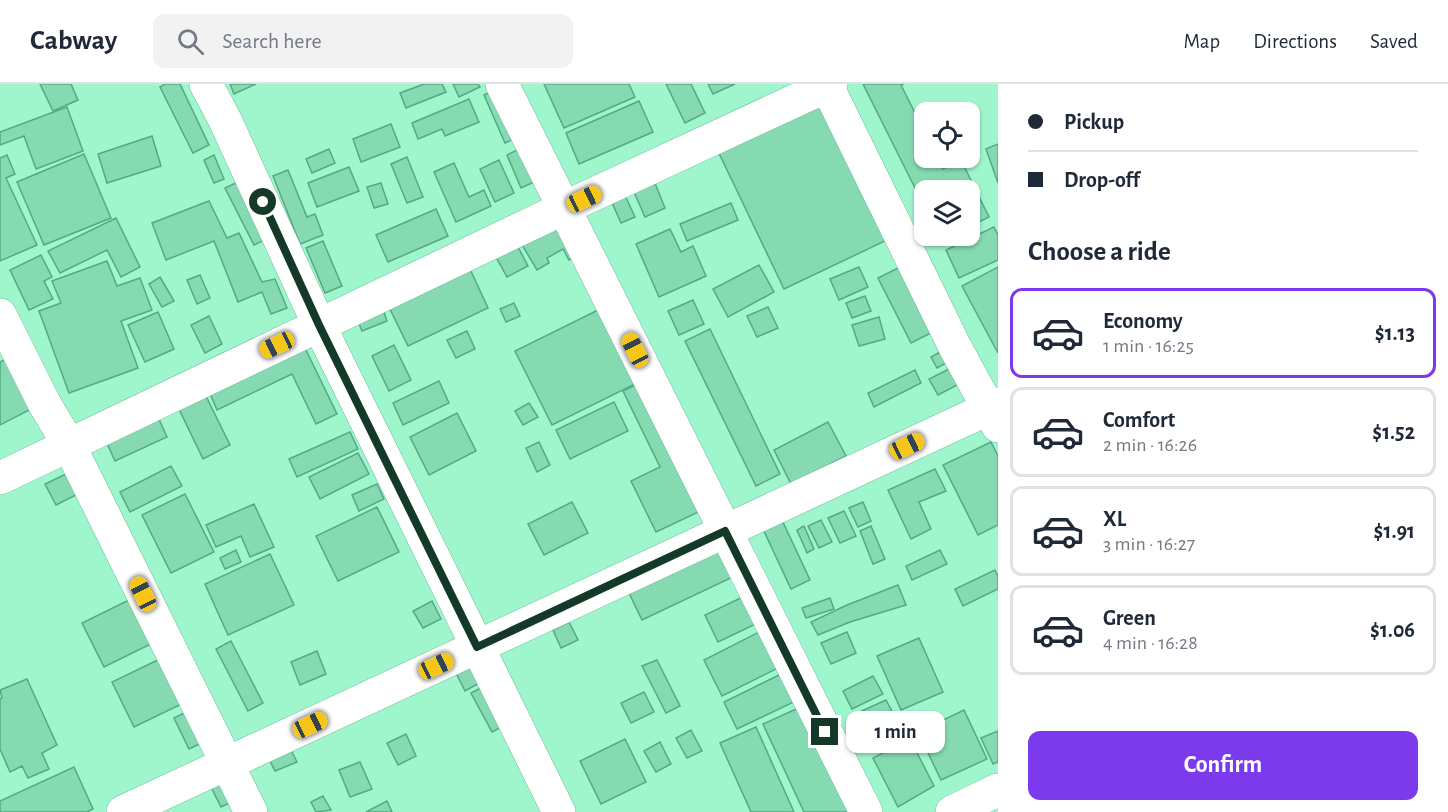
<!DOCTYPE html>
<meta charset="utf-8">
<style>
:root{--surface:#fff;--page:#f2f2f3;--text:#1f2937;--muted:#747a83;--line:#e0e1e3;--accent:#7c3aed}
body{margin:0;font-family:"Alegreya Sans",sans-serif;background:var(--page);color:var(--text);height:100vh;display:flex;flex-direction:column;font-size:22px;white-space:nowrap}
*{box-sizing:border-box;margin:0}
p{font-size:20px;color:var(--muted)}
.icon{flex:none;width:33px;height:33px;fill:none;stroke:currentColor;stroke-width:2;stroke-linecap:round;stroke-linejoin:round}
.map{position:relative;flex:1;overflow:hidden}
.details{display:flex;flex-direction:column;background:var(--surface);width:450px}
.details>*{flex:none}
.guide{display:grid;align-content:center;height:132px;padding:0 30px;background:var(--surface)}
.fabs{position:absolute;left:914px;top:18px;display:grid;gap:12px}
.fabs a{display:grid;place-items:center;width:66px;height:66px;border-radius:12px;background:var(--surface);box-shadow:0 2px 4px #0004;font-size:30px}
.end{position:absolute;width:27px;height:27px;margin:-14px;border:8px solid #153929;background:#fff;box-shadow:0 0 0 3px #fff}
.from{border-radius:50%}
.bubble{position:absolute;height:42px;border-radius:12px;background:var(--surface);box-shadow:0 2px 4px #0004;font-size:20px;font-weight:700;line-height:42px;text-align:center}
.car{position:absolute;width:18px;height:36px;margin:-18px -9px;border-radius:8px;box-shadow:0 0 4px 2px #0007;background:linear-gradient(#f5c518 24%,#345 0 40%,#f5c518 0 76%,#345 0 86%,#f5c518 0)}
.guide b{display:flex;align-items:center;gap:21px;height:57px;font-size:22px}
.guide b+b{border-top:2px solid var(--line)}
.guide i{width:15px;height:15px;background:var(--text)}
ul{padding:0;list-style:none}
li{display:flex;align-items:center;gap:18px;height:90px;margin:0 12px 9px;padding:0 18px;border:3px solid var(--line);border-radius:12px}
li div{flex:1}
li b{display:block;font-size:22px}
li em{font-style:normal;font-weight:700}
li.current{border-color:var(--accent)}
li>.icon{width:54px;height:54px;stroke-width:1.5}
h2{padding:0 30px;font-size:27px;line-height:72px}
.action{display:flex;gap:12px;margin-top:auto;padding:12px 30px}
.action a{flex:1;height:69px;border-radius:12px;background:var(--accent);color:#fff;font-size:24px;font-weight:700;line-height:69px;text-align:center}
header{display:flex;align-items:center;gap:36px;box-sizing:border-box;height:84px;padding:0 30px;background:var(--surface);border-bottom:2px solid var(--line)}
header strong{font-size:28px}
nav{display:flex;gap:33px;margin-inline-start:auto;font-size:21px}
.search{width:420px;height:54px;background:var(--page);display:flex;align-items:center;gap:15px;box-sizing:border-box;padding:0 21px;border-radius:12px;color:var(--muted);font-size:22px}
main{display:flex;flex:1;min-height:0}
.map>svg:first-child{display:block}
.building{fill:#85dab1;stroke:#53a982;stroke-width:1.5}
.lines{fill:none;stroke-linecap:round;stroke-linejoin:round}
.minor-casing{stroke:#69be96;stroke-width:34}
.major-casing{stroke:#69be96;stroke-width:34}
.minor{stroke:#fff;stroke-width:33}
.major{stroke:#fff;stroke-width:33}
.route{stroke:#153929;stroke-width:8}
</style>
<header>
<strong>Cabway</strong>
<div class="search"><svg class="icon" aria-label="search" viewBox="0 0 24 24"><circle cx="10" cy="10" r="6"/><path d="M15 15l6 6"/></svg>Search here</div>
<nav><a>Map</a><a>Directions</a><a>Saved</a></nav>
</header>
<main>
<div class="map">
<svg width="998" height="728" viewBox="0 0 998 728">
<rect width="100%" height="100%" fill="#a0f6cc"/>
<g class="building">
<polygon points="40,0 71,0 78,16 53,27"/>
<polygon points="165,0 180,0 209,61 193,69 160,3"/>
<polygon points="230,0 256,0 234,10"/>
<polygon points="424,0 442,0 446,8 406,24 400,9"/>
<polygon points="453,0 478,0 480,3 459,13"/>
<polygon points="544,0 629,0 635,13 564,44"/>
<polygon points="666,0 691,0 705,29 685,39"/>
<polygon points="708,0 735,0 713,10"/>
<polygon points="863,0 904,0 901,1 924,47 924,74 937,74 943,85 961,76 989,133 969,143 969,106 924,106 924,122"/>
<polygon points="498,5 519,53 505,59 484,11"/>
<polygon points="469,15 479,38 445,52 442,45 418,55 412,39"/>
<polygon points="819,15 887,156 784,205 716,63"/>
<polygon points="639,17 653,48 579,80 566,49"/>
<polygon points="67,23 83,67 36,85 24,52 0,61 0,48"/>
<polygon points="391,40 400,63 361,78 353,55"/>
<polygon points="152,52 161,82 107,99 98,70"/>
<polygon points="998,60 998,99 986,65"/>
<polygon points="527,61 543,94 521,104 507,71"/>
<polygon points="329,65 335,79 312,89 306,75"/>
<polygon points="84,70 111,134 44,161 17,98"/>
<polygon points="7,71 15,90 6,94 37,161 0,177 0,74"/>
<polygon points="214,71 224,95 214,99 204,76"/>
<polygon points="407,73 423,113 407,119 391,80"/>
<polygon points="499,76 514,109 495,118 480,85"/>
<polygon points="454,79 469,113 484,106 491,122 456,138 434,88"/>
<polygon points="349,83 359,107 317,123 308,99"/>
<polygon points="288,86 307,133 315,130 323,151 300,160 273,92"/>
<polygon points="651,89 665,124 645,133 630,99"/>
<polygon points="238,98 267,155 254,161 225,104"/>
<polygon points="381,99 388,120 374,124 367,103"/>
<polygon points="624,109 635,133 621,139 610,114"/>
<polygon points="209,117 227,154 239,149 262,198 275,195 287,224 271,230 262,208 238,218 214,157 166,176 152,139"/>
<polygon points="731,119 738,136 687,157 680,140"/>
<polygon points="436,125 448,152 388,178 376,151"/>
<polygon points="116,134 140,183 121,193 107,166 60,189 48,167"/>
<polygon points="562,135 582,169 569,176 563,165 547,174 549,179 537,186 521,159"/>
<polygon points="994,143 998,151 998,176 959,194 946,166"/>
<polygon points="670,145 681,168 693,162 706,192 659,213 636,160"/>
<polygon points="323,157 342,202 325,209 306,164"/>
<polygon points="517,161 528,182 507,193 496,173"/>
<polygon points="41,171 52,193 44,197 53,215 29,226 10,186"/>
<polygon points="107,177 117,202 140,194 152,226 121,237 138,284 69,309 39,227 61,219 52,197"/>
<polygon points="906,180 939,245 911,259 878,194"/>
<polygon points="759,181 774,208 728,233 713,205"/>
<polygon points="469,183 488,224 408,262 388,221"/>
<polygon points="859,183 868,203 839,216 830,195"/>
<polygon points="998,183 998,269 962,202"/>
<polygon points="200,191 210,214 197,220 187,196"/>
<polygon points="160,193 174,217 162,223 149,200"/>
<polygon points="865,212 871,227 852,234 846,219"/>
<polygon points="693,216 704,240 679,251 668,227"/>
<polygon points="514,219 520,232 506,238 500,225"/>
<polygon points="768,223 778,244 757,253 747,232"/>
<polygon points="383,225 387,237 362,247 357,235"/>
<polygon points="600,225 637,299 552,341 515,267"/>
<polygon points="158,228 174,265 145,278 128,241"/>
<polygon points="209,232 222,260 205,269 191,241"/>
<polygon points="879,233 885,255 859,262 852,241"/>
<polygon points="710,245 780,390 756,402 685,257"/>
<polygon points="467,247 475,265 456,274 447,256"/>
<polygon points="394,261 411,296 389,307 372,272"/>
<polygon points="304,262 337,330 316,340 292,290 217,326 209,307"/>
<polygon points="949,263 955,274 937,284 931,273"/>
<polygon points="15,270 41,320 0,341 0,278"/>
<polygon points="955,282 963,298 938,311 929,295"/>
<polygon points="915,286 921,299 874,323 868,309"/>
<polygon points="645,296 707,424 656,448 631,397 660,383 623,307"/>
<polygon points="439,297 449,319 403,341 393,319"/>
<polygon points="204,308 230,361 203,375 177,321"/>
<polygon points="614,318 628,347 570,375 556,346"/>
<polygon points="529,319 538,333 523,341 515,327"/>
<polygon points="457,329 476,367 429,391 410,353"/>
<polygon points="158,333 167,353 115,377 106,357"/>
<polygon points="828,338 846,372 791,400 774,366"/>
<polygon points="350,348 358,365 297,393 289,375"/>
<polygon points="539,358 550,381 537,388 526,364"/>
<polygon points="991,358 998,372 998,441 978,451 943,381"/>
<polygon points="358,369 369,390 320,415 309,393"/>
<polygon points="171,382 182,402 130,428 120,408"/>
<polygon points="935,385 946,407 919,418 931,445 911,455 888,406"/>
<polygon points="70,388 80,409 56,421 45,400"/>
<polygon points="377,400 384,415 359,427 352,411"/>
<polygon points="185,410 214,468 171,489 142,431"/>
<polygon points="572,418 588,449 544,471 528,440"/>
<polygon points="863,418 871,437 858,443 849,424"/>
<polygon points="254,420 274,463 250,473 241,452 216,463 206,441"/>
<polygon points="377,423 399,468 338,497 316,452"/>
<polygon points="844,427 856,452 840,459 828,434"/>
<polygon points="782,436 810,496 791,505 763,445"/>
<polygon points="821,436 832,458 819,464 808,442"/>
<polygon points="804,442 814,465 807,469 797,446"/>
<polygon points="871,442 885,475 873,480 860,447"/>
<polygon points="723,465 735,492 642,536 629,509"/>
<polygon points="236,466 241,478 225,485 220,474"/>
<polygon points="940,466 947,480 912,496 906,482"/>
<polygon points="270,470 294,521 228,551 205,500"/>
<polygon points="995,486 998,493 998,505 963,522 955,505"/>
<polygon points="898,501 906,521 850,538 818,551 811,538 847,521"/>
<polygon points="751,509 764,536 718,558 705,531"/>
<polygon points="139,511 161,555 104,583 82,539"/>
<polygon points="830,514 834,525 806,534 802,524"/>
<polygon points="432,517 441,535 423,544 413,527"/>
<polygon points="569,538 578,556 561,564 553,546"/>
<polygon points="767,544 786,580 722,612 704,576"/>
<polygon points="847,548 856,569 831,580 821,559"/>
<polygon points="919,554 943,608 901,626 877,572"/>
<polygon points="231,557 263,619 248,627 216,565"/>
<polygon points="317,567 326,590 300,601 291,578"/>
<polygon points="170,570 192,615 134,643 112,598"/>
<polygon points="657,576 680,622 666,629 642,582"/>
<polygon points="473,579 483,597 465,607 456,589"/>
<polygon points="787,587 800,615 737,645 724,618"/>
<polygon points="873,592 883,610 852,625 843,607"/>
<polygon points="27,595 57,661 42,669 49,685 28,694 22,682 10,688 0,665 0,615 2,614 0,606"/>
<polygon points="488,600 509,639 492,648 471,609"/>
<polygon points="644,608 654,628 631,639 621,619"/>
<polygon points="886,616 894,631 860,647 853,631"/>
<polygon points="807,620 857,728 804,728 763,640"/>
<polygon points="196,623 212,654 189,665 174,634"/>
<polygon points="964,626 987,675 941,696 918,648"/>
<polygon points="897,638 904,651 871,668 864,654"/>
<polygon points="756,643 794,728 751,728 720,659"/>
<polygon points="691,646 702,667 687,674 676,654"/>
<polygon points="998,647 998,678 993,680 981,654"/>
<polygon points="406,650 416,672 398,681 387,659"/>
<polygon points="625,655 646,698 601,720 580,677"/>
<polygon points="910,655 934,702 898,723 873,674"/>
<polygon points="660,658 671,680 656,688 644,667"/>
<polygon points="291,666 297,678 275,687 269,675"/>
<polygon points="360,678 372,705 350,713 339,686"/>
<polygon points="74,683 93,725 87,728 0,728 0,717"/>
<polygon points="229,687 242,713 221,723 208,697"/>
<polygon points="323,712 331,726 316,728 311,718"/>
<polygon points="387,717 392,728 366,728"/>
</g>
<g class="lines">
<g class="minor-casing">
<g id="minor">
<polyline points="206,0 225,36 319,241 559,728"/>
<polyline points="826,0 955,263 998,342"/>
<polyline points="0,231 44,319 69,361 251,728"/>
<polyline points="0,394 564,124 831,0"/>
<polyline points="123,728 998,320"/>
<polyline points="952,728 998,706"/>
</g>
</g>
<g class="major-casing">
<polyline id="major" points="502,0 866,728"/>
</g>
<use href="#minor" class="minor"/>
<use href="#major" class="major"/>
</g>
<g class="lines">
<polyline class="route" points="263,118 319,241 477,563 725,447 825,648"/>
</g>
</svg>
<div class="fabs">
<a><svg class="icon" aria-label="locate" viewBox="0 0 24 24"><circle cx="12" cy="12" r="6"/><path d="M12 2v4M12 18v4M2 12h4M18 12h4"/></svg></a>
<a><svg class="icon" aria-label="layers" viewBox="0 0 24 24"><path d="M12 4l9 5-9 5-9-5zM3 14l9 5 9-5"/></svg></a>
</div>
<i class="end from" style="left:263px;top:118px"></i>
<i class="end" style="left:825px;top:648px"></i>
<div class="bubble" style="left:846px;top:627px;width:99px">1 min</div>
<i class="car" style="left:584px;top:115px;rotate:65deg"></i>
<i class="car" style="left:277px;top:261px;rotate:245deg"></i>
<i class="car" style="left:635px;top:266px;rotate:333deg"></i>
<i class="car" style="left:907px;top:362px;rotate:65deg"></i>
<i class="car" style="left:143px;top:510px;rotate:334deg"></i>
<i class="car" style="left:436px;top:582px;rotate:65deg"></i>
<i class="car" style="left:310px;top:641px;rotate:65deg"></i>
</div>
<section class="details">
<div class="guide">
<b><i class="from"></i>Pickup</b>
<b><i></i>Drop-off</b>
</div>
<h2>Choose a ride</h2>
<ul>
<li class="current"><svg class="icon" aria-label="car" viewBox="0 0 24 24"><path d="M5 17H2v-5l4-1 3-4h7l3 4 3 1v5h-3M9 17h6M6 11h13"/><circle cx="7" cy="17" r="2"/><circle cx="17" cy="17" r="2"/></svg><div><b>Economy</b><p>1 min · 16:25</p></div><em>$1.13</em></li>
<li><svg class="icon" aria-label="car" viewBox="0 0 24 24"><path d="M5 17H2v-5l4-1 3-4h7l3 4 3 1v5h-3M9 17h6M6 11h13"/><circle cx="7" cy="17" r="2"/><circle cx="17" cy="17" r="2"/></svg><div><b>Comfort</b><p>2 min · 16:26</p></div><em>$1.52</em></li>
<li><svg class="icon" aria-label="car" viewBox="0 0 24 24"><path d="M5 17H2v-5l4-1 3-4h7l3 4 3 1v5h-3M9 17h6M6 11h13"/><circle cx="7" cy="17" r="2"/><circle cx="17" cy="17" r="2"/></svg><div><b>XL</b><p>3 min · 16:27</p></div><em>$1.91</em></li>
<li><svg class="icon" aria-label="car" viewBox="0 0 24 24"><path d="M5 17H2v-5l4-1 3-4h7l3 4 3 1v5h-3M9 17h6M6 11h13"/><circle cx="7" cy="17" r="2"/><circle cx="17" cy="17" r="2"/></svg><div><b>Green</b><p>4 min · 16:28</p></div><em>$1.06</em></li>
</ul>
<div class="action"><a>Confirm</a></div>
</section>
</main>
